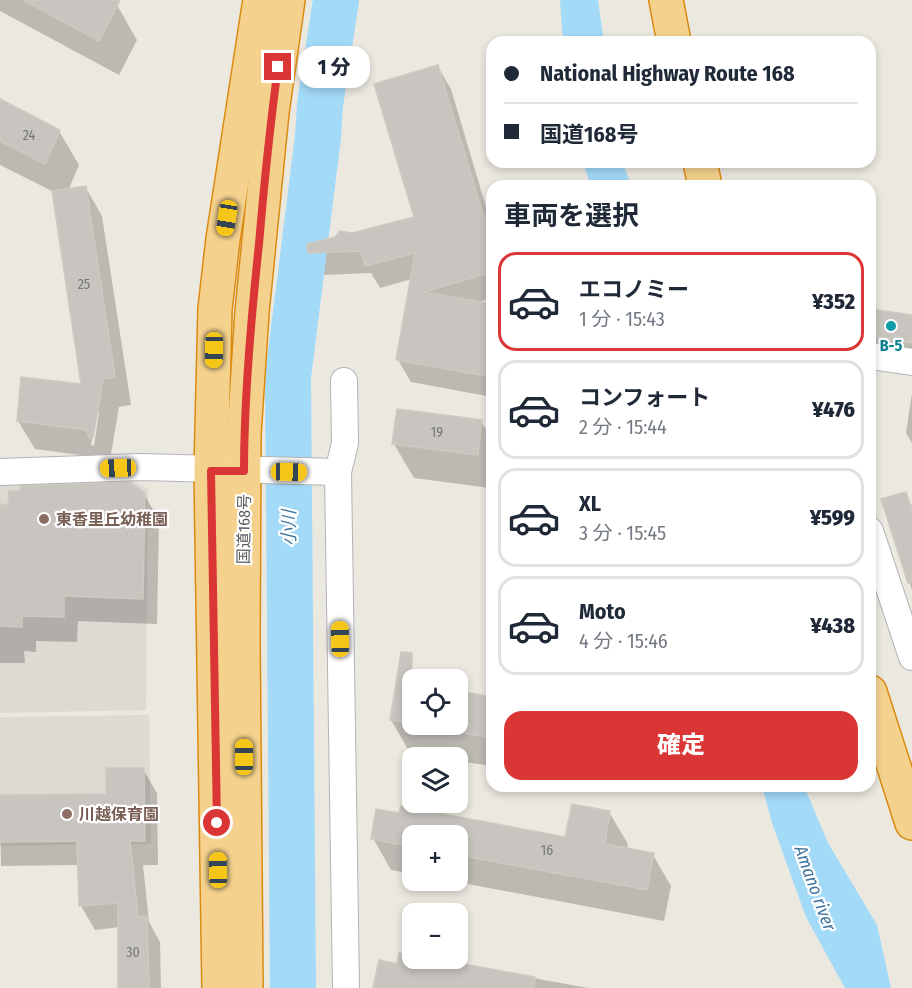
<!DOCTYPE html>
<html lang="ja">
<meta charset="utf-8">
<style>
:root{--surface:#fff;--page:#f2f2f3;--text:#1f2937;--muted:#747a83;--line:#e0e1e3;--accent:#db3636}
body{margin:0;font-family:"Fira Sans Condensed","Noto Sans JP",sans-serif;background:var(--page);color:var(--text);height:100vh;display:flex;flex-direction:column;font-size:22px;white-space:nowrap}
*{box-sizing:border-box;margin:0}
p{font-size:20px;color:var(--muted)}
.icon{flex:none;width:33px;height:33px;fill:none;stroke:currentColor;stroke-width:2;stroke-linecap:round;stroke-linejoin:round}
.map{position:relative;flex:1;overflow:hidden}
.panel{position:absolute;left:486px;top:180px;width:390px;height:612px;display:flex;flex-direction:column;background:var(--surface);border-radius:18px;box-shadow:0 3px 9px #0003}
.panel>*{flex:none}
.guide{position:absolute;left:486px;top:36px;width:390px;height:132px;border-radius:18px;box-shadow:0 3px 9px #0003;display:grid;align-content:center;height:132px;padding:0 18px;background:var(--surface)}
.buttons{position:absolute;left:402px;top:669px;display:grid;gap:12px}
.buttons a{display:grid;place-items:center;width:66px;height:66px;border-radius:12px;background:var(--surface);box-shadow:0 3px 9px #0003;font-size:30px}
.end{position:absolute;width:27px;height:27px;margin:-14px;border:8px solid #db3636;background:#fff;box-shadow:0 0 0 3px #fff}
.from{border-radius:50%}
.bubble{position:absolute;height:42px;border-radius:18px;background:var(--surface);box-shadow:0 3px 9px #0003;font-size:20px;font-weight:800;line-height:42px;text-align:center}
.car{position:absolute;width:18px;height:36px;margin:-18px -9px;border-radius:8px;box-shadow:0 0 4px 2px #0007;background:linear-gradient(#f5c518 24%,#345 0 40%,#f5c518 0 76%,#345 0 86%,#f5c518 0)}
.guide b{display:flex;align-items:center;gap:21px;height:57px;font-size:22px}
.guide b+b{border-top:2px solid var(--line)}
.guide i{width:15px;height:15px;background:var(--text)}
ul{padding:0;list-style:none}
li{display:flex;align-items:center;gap:18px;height:99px;margin:0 12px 9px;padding:0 6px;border:3px solid var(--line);border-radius:18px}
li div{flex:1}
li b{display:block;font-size:22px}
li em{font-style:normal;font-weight:800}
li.selected{border-color:var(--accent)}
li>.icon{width:54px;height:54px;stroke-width:1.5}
h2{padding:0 18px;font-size:27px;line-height:72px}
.action{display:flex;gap:12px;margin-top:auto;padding:12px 18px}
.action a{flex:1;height:69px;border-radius:18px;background:var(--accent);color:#fff;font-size:24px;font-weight:800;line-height:69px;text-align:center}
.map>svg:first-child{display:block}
.education{fill:#ded9d2}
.water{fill:#a3daf8}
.shadow{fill:#0003;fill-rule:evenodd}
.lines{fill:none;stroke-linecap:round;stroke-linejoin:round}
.river{stroke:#a3daf8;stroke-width:46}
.building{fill:#c8c5c0;stroke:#cfc9bf;stroke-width:1.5}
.street-casing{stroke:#b1b4b7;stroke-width:28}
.highway-casing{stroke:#db8b11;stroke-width:36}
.street{stroke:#fff;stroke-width:26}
.highway{stroke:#f4d28e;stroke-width:33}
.route{stroke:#db3636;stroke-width:8}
.culture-dot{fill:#0f9aa8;stroke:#fff;stroke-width:2}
.education-dot{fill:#8d6e63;stroke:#fff;stroke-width:2}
.labels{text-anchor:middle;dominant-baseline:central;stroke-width:4.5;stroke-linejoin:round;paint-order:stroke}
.number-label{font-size:14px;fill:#757778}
.culture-label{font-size:16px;font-weight:bold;fill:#0d838f;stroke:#fff}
.education-label{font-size:16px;font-weight:bold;fill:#785e54;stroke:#fff;text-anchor:start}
.street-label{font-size:16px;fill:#595d60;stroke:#fff}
.water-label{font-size:18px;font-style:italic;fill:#41769f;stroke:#fff}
</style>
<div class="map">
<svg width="912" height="988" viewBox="0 0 912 988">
<rect width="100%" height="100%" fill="#ebe8e0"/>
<g class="education">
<polygon points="125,476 148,489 146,710 0,713 0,481"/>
<polygon points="149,715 151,844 0,846 0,717"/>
</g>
<g class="water">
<polygon points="560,0 598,0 604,42 563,42"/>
<polygon points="583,162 622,162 632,186 591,186"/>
<polygon points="762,786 804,786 828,843 877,925 891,988 845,988 806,917 772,823"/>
</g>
<g class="shadow">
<polygon points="0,0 106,0 117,5 137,40 119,75 0,11"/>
<polygon points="438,67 451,89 492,227 492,298 475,303 492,306 492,397 411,382 398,360 412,279 380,288 371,273 323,275 310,253 309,245 416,218"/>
<path d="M0 101 59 131 79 165 68 191 86 188 102 216 131 405 119 407 109 466 102 458 35 449 18 421 82 385 54 192 0 165ZM96 412H99L94 446 91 445Z"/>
<polygon points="870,310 912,317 912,374 870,369"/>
<polygon points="912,393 912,443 906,433"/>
<polygon points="481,421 492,440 492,494 490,488 414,478 394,444"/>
<polygon points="144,494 159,520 157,624 78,621 77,642 36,641 36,652 24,651 25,663 0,663 0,506"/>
<polygon points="905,494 912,506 912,590 882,500"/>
<polygon points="492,673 492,766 458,761 458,758 439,758 410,753 391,720 397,682 412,685 412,724 458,724 458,692 487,697"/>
<polygon points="143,769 157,793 158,865 143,865 149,922 160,942 161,988 120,988 120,927 95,930 81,906 79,865 1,866 0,797 108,796"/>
<polygon points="377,810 566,838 609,812 628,844 627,850 653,855 671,886 664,921 447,880 458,880 458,836 412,836 412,874 391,870 373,838"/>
<polygon points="400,955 412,957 412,958 422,958 588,988 375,988 398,965"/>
</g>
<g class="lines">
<polyline class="river" points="293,988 288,377 318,137 320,105 336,0"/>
</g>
<g class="building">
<polygon points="23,0 120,0 99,41"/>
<polygon points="438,65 492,244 492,272 424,292 492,304 492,377 396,360 415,253 365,266 361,251 308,253 307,244 335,237 340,231 352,233 414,217 374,84"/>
<polygon points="0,99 60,130 45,164 0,141"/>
<polygon points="86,186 115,377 103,379 93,438 89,438 87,430 17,421 21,377 81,384 52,191"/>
<polygon points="870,309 912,315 912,343 870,337"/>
<polygon points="397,409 482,420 478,455 392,444"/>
<polygon points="130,482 145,493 143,599 64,596 64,617 22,616 22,627 0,626 0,504 8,505 9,491 20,491 20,486"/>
<polygon points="906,492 912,511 912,582 908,583 881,499"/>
<polygon points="401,652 412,653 412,724 390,720"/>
<polygon points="458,691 492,697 492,738 458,732"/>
<polygon points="106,768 144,768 145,841 130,841 138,917 147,916 149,988 118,988 118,903 79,906 77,841 0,842 0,795 106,794"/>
<polygon points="572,804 610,811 605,844 654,853 647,890 458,855 458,836 412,836 412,847 371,839 376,809 399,813 401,806 565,837"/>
<polygon points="399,953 412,955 412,958 431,958 535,977 534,988 373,988 379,960 397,964"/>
</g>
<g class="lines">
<g class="street-casing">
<g id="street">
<polyline points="870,356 912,362"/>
<polyline points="344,381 345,443 338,472 346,988"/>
<polyline points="0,472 141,467 338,472"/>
<polyline points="870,531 912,657"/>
</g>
</g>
<g class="highway-casing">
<g id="highway">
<polyline points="666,0 674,42"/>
<polyline points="700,162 705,186"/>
<polyline points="870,692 912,823"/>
<polyline points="219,988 211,471 215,309 223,239 260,0"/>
<polyline points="246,988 243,642 244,434 252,312 272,112 288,0"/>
</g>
</g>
<use href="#street" class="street"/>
<use href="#highway" class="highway"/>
</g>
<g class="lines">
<path class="route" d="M217 823 211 471H244C244 395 251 319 259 244 264 185 270 126 278 67"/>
</g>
<circle class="culture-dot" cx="891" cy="326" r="6"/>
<g class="education-dot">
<circle cx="44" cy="519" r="6"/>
<circle cx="67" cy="814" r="6"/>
</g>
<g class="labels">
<g class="number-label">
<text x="29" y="135">24</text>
<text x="84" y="284">25</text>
<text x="437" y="432">19</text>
<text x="547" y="850">16</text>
<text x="133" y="952">30</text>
</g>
<g class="culture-label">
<text x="891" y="345">B-5</text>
</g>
<g class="education-label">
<text x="56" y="519">東香里丘幼稚園</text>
<text x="79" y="814">川越保育園</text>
</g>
<g class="street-label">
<text transform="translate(244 529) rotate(-89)">国道168号</text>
</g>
<g class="water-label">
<text transform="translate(289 528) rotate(-90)">小川</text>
<text transform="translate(815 888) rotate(70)">Amano river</text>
</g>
</g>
</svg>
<div class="buttons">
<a><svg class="icon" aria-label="locate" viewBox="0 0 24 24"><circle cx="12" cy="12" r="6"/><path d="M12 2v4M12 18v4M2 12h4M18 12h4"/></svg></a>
<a><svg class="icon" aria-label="layers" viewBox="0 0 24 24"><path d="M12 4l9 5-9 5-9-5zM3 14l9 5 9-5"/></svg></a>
<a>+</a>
<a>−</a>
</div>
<i class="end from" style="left:217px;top:823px"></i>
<i class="end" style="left:278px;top:67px"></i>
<div class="bubble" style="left:298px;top:46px;width:72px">1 分</div>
<i class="car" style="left:227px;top:218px;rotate:189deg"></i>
<i class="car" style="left:214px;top:350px;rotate:181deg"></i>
<i class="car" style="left:118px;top:468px;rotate:268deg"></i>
<i class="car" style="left:289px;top:472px;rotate:91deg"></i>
<i class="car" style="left:340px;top:639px;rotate:359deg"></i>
<i class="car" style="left:244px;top:757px;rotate:0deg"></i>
<i class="car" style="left:218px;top:870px;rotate:359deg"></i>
<div class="guide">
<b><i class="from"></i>National Highway Route 168</b>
<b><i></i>国道168号</b>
</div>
<section class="panel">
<h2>車両を選択</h2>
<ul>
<li class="selected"><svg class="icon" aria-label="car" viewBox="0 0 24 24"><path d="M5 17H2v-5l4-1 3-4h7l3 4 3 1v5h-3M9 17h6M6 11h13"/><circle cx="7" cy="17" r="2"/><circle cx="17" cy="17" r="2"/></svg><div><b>エコノミー</b><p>1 分 · 15:43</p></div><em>¥352</em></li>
<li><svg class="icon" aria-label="car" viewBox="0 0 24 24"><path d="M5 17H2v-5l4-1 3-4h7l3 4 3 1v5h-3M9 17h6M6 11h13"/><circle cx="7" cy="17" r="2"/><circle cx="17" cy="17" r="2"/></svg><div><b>コンフォート</b><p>2 分 · 15:44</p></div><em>¥476</em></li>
<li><svg class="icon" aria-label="car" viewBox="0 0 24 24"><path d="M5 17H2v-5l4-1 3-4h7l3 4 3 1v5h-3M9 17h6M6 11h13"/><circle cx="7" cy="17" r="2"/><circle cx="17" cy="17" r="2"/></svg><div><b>XL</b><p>3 分 · 15:45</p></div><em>¥599</em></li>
<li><svg class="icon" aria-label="car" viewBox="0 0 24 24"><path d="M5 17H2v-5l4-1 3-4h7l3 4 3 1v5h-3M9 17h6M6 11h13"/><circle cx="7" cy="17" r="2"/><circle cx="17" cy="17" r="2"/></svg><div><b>Moto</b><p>4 分 · 15:46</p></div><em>¥438</em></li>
</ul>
<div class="action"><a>確定</a></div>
</section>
</div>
